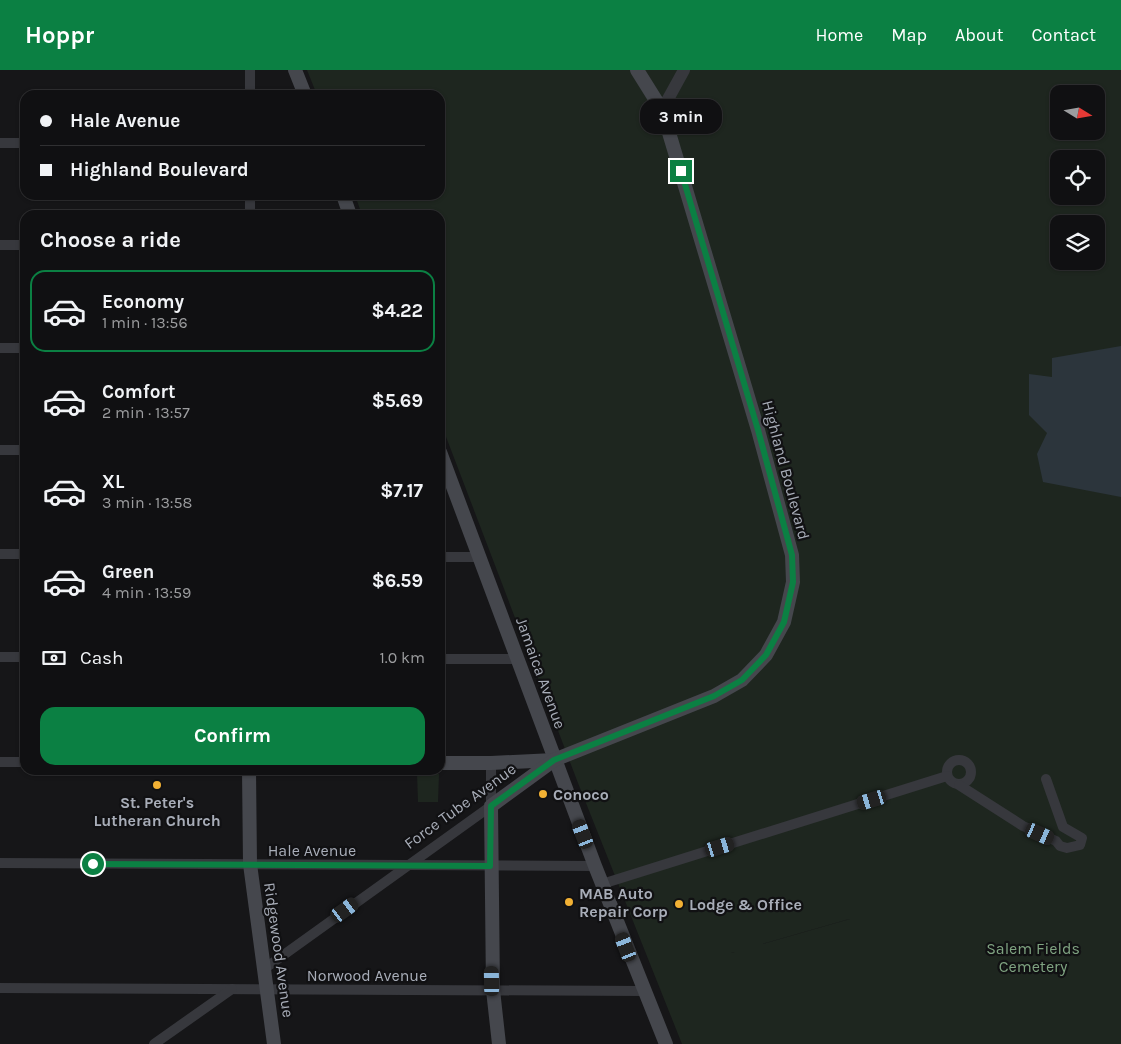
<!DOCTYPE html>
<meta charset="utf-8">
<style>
:root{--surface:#101012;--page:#19191b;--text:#f1f3f6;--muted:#9c9d9f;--line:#303032;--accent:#0b8043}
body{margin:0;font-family:Karla,sans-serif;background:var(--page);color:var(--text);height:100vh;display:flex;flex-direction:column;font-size:19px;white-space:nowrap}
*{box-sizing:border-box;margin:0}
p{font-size:16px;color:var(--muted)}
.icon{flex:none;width:28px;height:28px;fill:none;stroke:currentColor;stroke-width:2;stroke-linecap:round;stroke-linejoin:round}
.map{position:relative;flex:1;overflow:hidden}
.sheet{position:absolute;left:20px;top:140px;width:425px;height:565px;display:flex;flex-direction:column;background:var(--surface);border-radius:15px;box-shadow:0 1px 4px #0004,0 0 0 1px var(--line)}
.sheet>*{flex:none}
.hud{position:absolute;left:20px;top:20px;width:425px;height:110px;border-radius:15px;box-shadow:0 1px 4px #0004,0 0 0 1px var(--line);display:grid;align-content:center;height:110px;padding:0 20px;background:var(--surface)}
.needle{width:32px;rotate:101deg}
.controls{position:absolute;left:1050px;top:15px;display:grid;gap:10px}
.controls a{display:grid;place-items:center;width:55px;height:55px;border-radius:10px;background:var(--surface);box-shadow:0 1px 4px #0004,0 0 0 1px var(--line);font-size:25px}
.end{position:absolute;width:22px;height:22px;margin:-11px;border:6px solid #0b8043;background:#fff;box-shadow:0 0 0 2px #fff}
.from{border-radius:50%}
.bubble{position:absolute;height:35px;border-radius:15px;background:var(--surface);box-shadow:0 1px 4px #0004,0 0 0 1px var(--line);font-size:16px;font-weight:700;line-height:35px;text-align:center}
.car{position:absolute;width:15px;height:30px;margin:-15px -8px;border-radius:6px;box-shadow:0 0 4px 1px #0007;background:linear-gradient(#222 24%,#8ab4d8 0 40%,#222 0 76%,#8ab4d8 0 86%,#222 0)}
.hud b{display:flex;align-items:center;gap:18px;height:48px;font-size:19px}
.hud b+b{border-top:1px solid var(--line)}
.hud i{width:12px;height:12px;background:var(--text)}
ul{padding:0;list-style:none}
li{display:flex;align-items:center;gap:15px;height:82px;margin:0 10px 8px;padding:0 10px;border:2px solid transparent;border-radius:15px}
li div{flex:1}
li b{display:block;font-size:19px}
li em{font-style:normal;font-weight:700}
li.on{border-color:var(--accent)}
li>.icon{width:45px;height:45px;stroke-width:1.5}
h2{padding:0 20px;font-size:22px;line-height:60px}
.pay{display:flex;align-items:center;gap:12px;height:55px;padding:0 20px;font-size:19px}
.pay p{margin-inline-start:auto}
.cta{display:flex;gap:10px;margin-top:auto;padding:10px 20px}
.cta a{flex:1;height:58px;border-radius:15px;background:var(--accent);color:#fff;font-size:20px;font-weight:700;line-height:58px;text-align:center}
header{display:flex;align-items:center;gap:30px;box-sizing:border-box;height:70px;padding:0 25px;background:var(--accent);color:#fff}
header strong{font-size:24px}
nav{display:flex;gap:28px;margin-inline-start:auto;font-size:18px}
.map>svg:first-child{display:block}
.green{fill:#1e261f;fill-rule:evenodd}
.water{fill:#2c353c}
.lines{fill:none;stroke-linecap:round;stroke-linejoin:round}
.minor{stroke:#37383d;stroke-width:10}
.tertiary{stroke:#37383d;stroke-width:12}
.secondary{stroke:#45474d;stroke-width:14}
.route{stroke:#0b8043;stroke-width:6}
.poi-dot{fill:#f2b134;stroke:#111113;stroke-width:2}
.labels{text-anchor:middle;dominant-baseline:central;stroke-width:4.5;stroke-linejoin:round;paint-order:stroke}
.street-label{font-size:16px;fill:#a8adb8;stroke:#111113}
.poi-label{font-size:16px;font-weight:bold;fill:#a8adb8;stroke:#111113;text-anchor:start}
.park-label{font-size:16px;fill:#7fa381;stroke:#111113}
</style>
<header>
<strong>Hoppr</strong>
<nav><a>Home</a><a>Map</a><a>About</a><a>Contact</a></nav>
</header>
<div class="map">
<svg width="1121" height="974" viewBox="0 0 1121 974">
<rect width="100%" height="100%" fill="#161618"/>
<g class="green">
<path d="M307 0H1121V974H682L578 713 440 351V145H362L355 125H440V25H317ZM1059 24H1096V61H1059ZM1059 89H1096V126H1059ZM1059 154H1096V191H1059ZM850 849 731 883 849 849Z"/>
<polygon points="417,703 439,704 438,732 418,732"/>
</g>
<polygon class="water" points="1121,276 1121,427 1043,412 1037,384 1047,363 1029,345 1029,304 1052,307 1052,288"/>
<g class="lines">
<g class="minor">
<polyline points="250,0 250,25"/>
<polyline points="0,73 25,73"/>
<polyline points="250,125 250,145"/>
<polyline points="0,175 25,175"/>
<polyline points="0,278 25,278"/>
<polyline points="0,380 25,380"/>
<polyline points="0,484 25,484"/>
<polyline points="440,487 479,487"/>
<polyline points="0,587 25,587"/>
<polyline points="440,589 517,589"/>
<circle cx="959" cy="702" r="12"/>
<polyline points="0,692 25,692"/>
<polyline points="959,715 1023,756 1056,771 1060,776 1067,778 1080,775 1082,768 1063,757 1046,709"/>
<polyline points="0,793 595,796"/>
<polyline points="602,814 947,706"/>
<polyline points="264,899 491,736 491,693"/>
<polyline points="0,918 644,921"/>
<polyline points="154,974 232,919"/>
</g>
<polyline class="tertiary" points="662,40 684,0"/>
<g class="secondary">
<polyline points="295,0 305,25"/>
<polyline points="343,125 350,145"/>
<polyline points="440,382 595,796 666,974"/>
<polyline points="440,693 491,693 554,690"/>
<polyline points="249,700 250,794 274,974"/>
<polyline points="499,974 493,920 491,736 554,690 714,626 742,610 766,585 784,552 793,512 792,485 758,360 667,56 662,40 637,0"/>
</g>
</g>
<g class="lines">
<polyline class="route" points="93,794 490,796 491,736 554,690 714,626 742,610 766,585 784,552 793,512 792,485 758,360 681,101"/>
</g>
<g class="poi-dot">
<circle cx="157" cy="715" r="5"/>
<circle cx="543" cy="724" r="5"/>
<circle cx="569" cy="832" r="5"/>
<circle cx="679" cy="834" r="5"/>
</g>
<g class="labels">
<g class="street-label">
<text transform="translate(786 400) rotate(75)">Highland Boulevard</text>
<text transform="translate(541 603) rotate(70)">Jamaica Avenue</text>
<text transform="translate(460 736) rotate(-36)">Force Tube Avenue</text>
<text x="312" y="780">Hale Avenue</text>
<text transform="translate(279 880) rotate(82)">Ridgewood Avenue</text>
<text x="367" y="905">Norwood Avenue</text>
</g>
<g class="poi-label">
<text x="553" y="724">Conoco</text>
<text x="157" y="732" text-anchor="middle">St. Peter's<tspan x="157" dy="18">Lutheran Church</tspan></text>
<text x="579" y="823">MAB Auto<tspan x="579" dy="18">Repair Corp</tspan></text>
<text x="689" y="834">Lodge &amp; Office</text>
</g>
<g class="park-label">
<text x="1033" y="878">Salem Fields<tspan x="1033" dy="18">Cemetery</tspan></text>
</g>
</g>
</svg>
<div class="controls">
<a><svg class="needle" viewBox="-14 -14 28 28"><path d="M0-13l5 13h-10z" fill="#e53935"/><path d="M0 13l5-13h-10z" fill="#9c9d9f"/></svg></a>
<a><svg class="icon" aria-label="locate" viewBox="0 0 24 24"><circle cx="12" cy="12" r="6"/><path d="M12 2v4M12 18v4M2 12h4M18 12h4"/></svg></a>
<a><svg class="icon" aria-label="layers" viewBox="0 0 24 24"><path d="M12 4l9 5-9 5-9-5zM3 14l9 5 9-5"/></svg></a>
</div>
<i class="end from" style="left:93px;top:794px"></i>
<i class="end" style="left:681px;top:101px"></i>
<div class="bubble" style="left:640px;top:29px;width:82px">3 min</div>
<i class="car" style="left:872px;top:730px;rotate:253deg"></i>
<i class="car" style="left:583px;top:764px;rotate:339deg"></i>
<i class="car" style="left:1040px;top:764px;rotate:114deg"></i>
<i class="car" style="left:720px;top:777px;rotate:73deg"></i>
<i class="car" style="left:345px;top:840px;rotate:54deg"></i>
<i class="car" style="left:626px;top:877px;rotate:339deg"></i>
<i class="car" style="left:492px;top:911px;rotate:359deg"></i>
<div class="hud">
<b><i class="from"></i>Hale Avenue</b>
<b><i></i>Highland Boulevard</b>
</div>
<section class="sheet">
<h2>Choose a ride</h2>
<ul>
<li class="on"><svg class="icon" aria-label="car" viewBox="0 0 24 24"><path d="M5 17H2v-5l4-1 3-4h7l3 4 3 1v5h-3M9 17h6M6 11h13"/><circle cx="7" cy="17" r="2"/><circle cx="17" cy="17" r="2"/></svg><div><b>Economy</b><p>1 min · 13:56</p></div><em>$4.22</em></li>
<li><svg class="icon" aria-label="car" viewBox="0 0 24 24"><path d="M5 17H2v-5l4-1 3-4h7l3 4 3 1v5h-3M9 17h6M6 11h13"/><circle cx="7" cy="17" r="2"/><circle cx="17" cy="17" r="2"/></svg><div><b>Comfort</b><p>2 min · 13:57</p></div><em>$5.69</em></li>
<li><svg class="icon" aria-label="car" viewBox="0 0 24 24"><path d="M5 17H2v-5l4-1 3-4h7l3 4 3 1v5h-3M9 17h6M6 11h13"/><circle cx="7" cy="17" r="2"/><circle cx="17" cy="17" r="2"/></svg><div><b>XL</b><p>3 min · 13:58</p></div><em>$7.17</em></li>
<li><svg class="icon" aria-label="car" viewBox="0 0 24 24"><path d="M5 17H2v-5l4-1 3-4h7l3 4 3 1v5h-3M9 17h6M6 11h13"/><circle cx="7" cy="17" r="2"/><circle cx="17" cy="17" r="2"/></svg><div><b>Green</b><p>4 min · 13:59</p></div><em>$6.59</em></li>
</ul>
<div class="pay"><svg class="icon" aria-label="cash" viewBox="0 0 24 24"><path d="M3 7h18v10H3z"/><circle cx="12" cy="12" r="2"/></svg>Cash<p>1.0 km</p></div>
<div class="cta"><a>Confirm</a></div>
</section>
</div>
